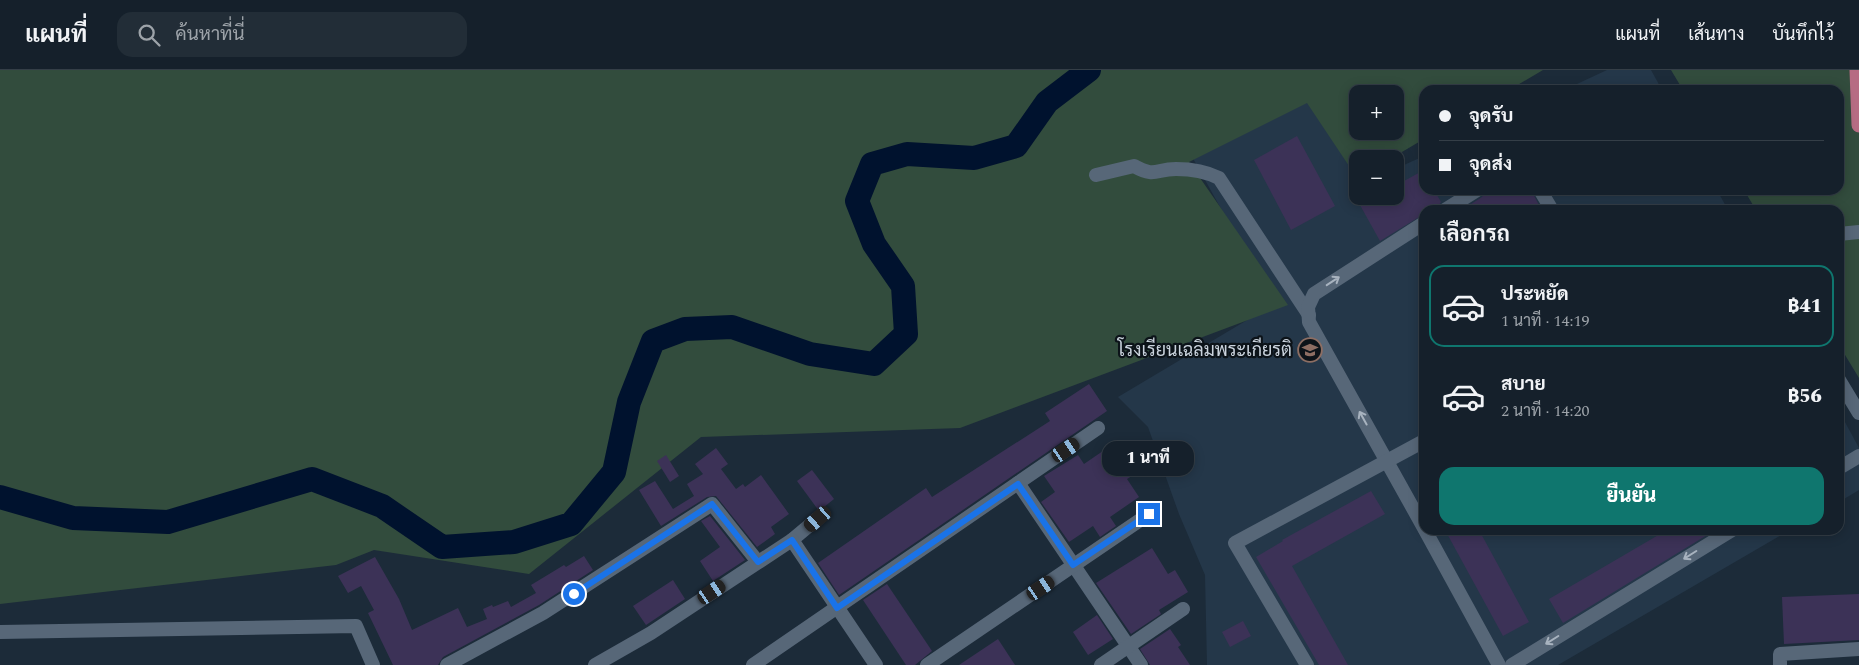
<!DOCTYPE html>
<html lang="th">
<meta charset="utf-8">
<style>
:root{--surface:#15202b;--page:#222d37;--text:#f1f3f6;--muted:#9da3a9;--line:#343e47;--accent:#0f766e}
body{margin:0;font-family:Spectral,Sarabun,serif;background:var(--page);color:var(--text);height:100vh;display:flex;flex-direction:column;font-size:19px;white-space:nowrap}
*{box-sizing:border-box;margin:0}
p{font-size:16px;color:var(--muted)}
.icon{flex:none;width:28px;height:28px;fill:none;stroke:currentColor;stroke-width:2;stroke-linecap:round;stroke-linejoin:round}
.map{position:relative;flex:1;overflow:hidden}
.details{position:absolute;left:1419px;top:135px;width:425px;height:330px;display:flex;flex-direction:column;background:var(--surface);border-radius:15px;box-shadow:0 2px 12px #0003,0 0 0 1px var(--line)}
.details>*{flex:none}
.banner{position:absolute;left:1419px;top:15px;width:425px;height:110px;border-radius:15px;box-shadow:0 2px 12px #0003,0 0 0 1px var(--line);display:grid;align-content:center;height:110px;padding:0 20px;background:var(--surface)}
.controls{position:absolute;left:1349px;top:15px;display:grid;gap:10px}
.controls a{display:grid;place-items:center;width:55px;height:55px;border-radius:10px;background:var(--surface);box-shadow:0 2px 12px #0003,0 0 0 1px var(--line);font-size:25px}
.end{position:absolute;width:22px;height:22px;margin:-11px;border:6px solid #1a73e8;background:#fff;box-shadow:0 0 0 2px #fff}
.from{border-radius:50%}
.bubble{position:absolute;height:35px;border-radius:15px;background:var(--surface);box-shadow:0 2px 12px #0003,0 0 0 1px var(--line);font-size:16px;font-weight:800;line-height:35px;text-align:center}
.car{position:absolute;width:15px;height:30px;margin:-15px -8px;border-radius:6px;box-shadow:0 0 4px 1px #0007;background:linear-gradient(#222 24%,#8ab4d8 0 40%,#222 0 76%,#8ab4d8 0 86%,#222 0)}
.banner b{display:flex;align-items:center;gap:18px;height:48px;font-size:19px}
.banner b+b{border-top:1px solid var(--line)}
.banner i{width:12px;height:12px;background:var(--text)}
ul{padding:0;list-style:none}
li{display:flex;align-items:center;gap:15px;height:82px;margin:0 10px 8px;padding:0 10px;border:2px solid transparent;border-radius:15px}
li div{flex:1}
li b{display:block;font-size:19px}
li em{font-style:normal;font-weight:800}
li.on{border-color:var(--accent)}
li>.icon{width:45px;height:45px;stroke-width:1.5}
h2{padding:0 20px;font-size:22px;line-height:60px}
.cta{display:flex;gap:10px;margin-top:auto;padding:10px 20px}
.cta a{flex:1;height:58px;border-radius:15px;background:var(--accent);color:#fff;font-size:20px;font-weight:800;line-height:58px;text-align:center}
header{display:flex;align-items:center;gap:30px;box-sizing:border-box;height:70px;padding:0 25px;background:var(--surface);border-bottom:1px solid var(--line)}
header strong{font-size:24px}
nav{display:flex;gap:28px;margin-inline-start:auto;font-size:18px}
.search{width:350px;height:45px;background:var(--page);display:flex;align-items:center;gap:12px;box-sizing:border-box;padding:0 18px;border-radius:15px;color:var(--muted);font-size:19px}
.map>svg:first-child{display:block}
.built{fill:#243749}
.green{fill:#324c3d;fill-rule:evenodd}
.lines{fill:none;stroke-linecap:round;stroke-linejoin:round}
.river{stroke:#00122e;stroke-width:24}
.building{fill:#3c3257}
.minor{stroke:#576778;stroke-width:14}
.major{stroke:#b66c83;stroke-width:15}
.oneway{stroke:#a8b3bf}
.route{stroke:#1a73e8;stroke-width:6}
.labels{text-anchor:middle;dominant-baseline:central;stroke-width:4.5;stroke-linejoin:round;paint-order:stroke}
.poi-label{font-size:18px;fill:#cad3dd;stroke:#0c1319;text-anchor:end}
</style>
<header>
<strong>แผนที่</strong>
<div class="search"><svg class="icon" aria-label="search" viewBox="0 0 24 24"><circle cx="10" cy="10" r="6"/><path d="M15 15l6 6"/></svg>ค้นหาที่นี่</div>
<nav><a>แผนที่</a><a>เส้นทาง</a><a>บันทึกไว้</a></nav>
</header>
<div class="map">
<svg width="1859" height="595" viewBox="0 0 1859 595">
<rect width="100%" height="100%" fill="#1c2b39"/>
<g class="built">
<polygon points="1607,0 1651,0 1662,20 1564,20"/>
<polygon points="1313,22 1357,104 1358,126 1395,126 1395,99 1424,86 1424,120 1717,120 1728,140 1424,140 1424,460 1790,460 1558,595 1207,595 1205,505 1179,444 1148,357 1118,327 1274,234 1190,83"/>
<polygon points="1839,341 1859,378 1859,420 1839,432"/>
</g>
<g class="green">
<path d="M0 0H1543L1509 20H1424V69L1390 89H1358L1357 108 1307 33 1189 92 1288 235 960 358 701 367 529 504 374 480 336 495 0 534ZM1358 24H1395V61H1358Z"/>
<polygon points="1671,0 1859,0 1859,308 1839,275 1839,140 1756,140 1744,120 1839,120 1839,20 1683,20"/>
</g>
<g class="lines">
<polyline class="river" points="0,427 73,448 168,452 312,409 382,436 442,477 514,472 571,454 614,402 629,332 653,271 685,259 732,257 810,284 874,294 906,264 903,216 874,174 857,131 872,94 907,84 974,88 1016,76 1047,32 1089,0"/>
</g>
<g class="building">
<polygon points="1297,66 1335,136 1291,160 1254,90"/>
<polygon points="1424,100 1424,120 1434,120 1441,132 1436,139 1424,140 1424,144 1380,171 1360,135 1376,126 1395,126 1395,116"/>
<polygon points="1486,120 1531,120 1540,137 1534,140 1462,140 1482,127"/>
<polygon points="1089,314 1107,341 839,525 818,493 926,418 932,427 1050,351 1045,343"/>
<polygon points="1128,370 1146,397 1127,409 1139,427 1110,447 1116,456 1100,467 1093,456 1069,472 1041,432 1055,422 1044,406 1078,385 1084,394 1116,372 1119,377"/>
<polygon points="716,378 728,394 721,399 736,419 743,414 745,417 761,405 789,444 771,457 775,464 757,477 716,426 707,427 661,456 639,420 655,411 673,439 694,426 687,414 703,404 695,394"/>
<polygon points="666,385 679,406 670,412 657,391"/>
<polygon points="812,400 834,429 819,441 797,411"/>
<polygon points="1371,421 1385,444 1292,496 1348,595 1319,595 1256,487 1283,471 1282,470"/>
<polygon points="710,446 745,490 713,511 700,491 720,477 701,451"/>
<polygon points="1445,460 1479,460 1529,552 1503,566"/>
<polygon points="1667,460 1704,460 1707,465 1563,553 1549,529"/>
<polygon points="1152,478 1168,504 1175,500 1188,522 1159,540 1161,544 1131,564 1096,513"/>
<polygon points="584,486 593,500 539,535 443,587 438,595 393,595 368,543 374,540 361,516 348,523 338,506 375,487 399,529 412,560 458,538 467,557 487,549 483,539 492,535 493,537 508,531 511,537 536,523 531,515 564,495 566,497"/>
<polygon points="673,510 685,529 646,555 633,536"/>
<polygon points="887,514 932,581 915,595 906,595 863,530"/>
<polygon points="1859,524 1859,570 1784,574 1782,527"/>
<polygon points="1097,545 1113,569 1088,585 1073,562"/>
<polygon points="1243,551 1251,566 1230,577 1222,562"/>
<polygon points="1170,559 1181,575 1178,577 1190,595 1150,595 1140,579"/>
<polygon points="998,569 1015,595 959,595"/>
</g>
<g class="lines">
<g class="minor">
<path d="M1096 105 1134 96C1156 108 1155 99 1176 99 1191 99 1205 101 1219 108L1309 245"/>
<polyline points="1540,120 1552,140"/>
<polyline points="1445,140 1477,120"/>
<polyline points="1424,153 1314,224 1308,237 1309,252 1424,458"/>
<polyline points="1839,164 1859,162"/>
<polyline points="1839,310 1859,343"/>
<polyline points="1839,398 1859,386"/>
<polyline points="1018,413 1141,595"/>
<polyline points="817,449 792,470 876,595"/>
<polyline points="1425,460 1499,595"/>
<polyline points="0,562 356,556 373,595"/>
<polyline points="447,595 543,543 712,434 758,492"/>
<polyline points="595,595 651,563 792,470"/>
<polyline points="753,595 1098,358"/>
<polyline points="927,595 1149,444"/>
<polyline points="1101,595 1183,539"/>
<polyline points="1307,595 1235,473 1424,371"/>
<polyline points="1512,595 1732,460"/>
<polyline points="1780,595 1780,584 1859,579"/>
</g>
<polyline class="major" points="1857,0 1859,55"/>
</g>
<defs><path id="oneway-shaft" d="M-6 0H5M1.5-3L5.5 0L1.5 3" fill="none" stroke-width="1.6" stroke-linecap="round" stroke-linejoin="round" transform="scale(1.25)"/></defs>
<g class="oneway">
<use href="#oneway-shaft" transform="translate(1333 211) rotate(-33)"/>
<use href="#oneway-shaft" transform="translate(1363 348) rotate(-119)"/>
<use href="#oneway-shaft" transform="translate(1690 485) rotate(148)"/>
<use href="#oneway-shaft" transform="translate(1552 570) rotate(148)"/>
</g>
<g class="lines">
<polyline class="route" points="574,524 712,434 758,492 792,470 837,538 1018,414 1073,495 1149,444"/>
</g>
<defs>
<g id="school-ring" transform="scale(1.25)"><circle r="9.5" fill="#0c1319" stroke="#8d6e63" stroke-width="1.5"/><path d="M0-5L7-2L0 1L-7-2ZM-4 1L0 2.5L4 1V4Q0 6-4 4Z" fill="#8d6e63"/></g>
</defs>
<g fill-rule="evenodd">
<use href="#school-ring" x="1310" y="280"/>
</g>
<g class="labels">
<g class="poi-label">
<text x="1292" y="280">โรงเรียนเฉลิมพระเกียรติ</text>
</g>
</g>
</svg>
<div class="controls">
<a>+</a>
<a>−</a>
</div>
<i class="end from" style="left:574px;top:524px"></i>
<i class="end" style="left:1149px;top:444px"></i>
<div class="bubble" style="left:1102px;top:371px;width:92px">1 นาที</div>
<i class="car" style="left:1066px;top:380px;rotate:56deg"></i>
<i class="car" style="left:818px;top:449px;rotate:229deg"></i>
<i class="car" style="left:1041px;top:518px;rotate:56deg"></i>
<i class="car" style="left:712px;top:522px;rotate:56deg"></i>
<div class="banner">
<b><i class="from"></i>จุดรับ</b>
<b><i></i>จุดส่ง</b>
</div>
<section class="details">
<h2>เลือกรถ</h2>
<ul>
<li class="on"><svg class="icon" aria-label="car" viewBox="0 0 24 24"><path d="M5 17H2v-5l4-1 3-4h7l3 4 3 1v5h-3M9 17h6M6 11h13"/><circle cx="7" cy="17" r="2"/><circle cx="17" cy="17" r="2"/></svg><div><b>ประหยัด</b><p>1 นาที · 14:19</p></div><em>฿41</em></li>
<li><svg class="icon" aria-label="car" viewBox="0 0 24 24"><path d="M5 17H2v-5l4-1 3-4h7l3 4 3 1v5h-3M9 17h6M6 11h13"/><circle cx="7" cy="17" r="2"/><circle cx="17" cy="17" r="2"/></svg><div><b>สบาย</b><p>2 นาที · 14:20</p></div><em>฿56</em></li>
</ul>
<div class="cta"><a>ยืนยัน</a></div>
</section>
</div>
